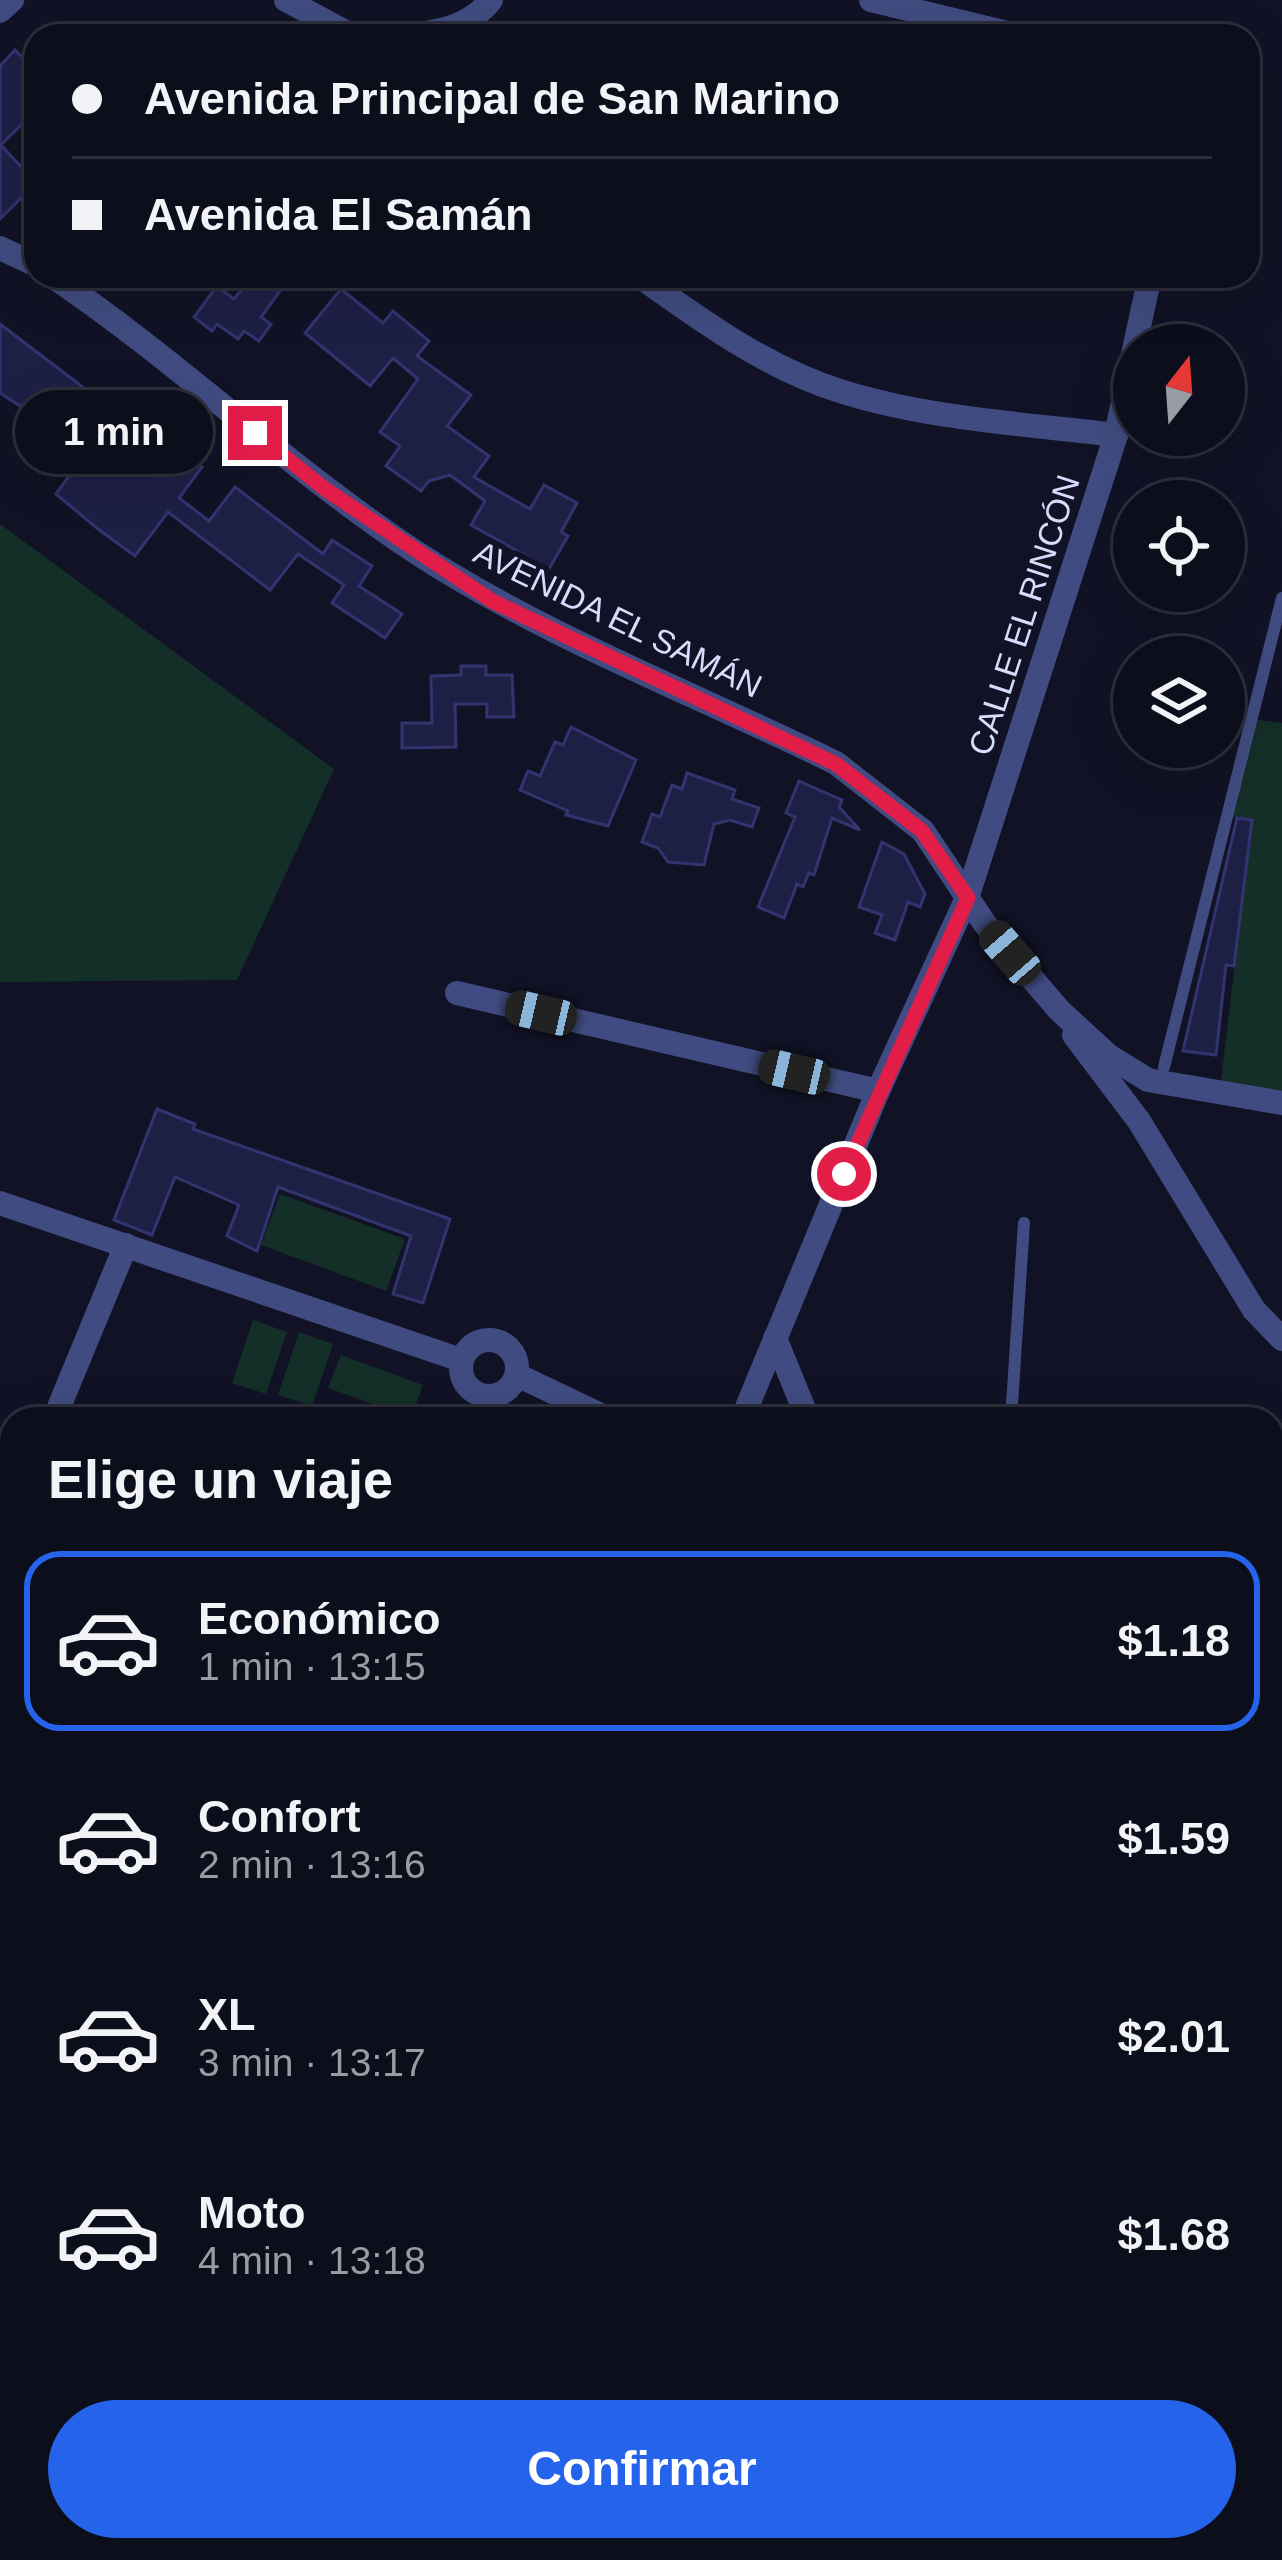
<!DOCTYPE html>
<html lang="es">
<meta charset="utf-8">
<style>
:root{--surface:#0d0e1c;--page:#161725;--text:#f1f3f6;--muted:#9a9ca3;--line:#2d2e3b;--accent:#2563eb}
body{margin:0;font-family:Arial,sans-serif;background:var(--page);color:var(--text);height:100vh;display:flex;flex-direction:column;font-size:45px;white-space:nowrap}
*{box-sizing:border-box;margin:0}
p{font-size:39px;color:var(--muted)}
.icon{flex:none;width:66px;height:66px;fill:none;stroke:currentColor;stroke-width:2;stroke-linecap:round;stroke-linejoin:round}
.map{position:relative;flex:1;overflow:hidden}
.side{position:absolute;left:0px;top:1407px;width:1284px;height:1155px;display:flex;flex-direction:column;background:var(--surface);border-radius:36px 36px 0 0;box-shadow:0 12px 48px #0002,0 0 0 3px var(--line)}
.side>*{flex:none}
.hud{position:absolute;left:24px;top:24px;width:1236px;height:264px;border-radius:36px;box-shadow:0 12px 48px #0002,0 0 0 3px var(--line);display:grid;align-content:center;height:264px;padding:0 48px;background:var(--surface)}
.needle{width:78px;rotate:17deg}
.buttons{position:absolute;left:1113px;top:324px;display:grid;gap:24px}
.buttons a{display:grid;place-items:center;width:132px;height:132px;border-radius:50%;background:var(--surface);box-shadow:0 12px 48px #0002,0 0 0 3px var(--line);font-size:60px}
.end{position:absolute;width:54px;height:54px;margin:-27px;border:15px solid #e11d48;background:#fff;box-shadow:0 0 0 6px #fff}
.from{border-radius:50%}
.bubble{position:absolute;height:84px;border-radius:42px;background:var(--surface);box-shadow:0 12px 48px #0002,0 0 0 3px var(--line);font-size:39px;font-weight:700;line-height:84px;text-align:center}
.car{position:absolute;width:36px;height:72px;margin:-36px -18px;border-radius:15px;box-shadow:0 0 9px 3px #0007;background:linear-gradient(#222 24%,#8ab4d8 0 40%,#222 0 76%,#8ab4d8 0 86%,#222 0)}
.hud b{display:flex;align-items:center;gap:42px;height:114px;font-size:45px}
.hud b+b{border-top:3px solid var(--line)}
.hud i{width:30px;height:30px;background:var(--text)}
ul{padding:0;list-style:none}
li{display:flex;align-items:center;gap:36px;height:180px;margin:0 24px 18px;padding:0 24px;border:6px solid transparent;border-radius:36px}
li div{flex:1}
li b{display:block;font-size:45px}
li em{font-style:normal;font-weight:700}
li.selected{border-color:var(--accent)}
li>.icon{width:108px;height:108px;stroke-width:1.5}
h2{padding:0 48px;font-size:54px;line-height:144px}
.cta{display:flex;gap:24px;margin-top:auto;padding:24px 48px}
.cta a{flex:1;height:138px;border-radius:72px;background:var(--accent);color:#fff;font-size:48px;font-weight:700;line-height:138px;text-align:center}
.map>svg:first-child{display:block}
.green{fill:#142f28}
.building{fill:#1e1f45;stroke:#32346f;stroke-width:3}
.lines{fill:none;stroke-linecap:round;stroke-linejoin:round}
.lane{stroke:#404c81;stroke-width:12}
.street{stroke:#404c81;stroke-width:24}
.route{stroke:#e11d48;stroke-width:15}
.labels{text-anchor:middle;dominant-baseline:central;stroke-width:12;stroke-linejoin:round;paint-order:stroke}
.street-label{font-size:33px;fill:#d8dcfc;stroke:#111225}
</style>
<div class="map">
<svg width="1282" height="2560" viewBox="0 0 1282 2560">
<rect width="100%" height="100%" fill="#111225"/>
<g class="green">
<polygon points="0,524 334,769 237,980 0,982"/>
<polygon points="1257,720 1282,723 1282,1094 1220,1088 1252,821 1232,817"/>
<polygon points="280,1194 405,1239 386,1291 261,1245"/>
<polygon points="253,1320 287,1332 266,1394 232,1383"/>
<polygon points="299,1332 333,1344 312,1406 278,1395"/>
<polygon points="341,1355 423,1385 411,1418 328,1388"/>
</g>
<g class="building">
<polygon points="15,50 36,71 36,128 27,119 1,145 36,183 0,219 0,66"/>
<polygon points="252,276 291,276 261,317 271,324 259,341 244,331 238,339 217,324 212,331 194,317 217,286 234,299"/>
<polygon points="341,289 383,323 393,311 429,341 417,356 471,395 447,426 489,456 474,477 530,509 544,485 577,503 561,532 568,536 549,569 471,525 485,501 450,475 429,481 421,491 386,466 400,446 380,432 418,379 393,358 370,386 305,333"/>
<polygon points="0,324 88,391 78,406 163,468 177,449 202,467 179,498 209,521 235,487 323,554 332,540 372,566 359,586 402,614 385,638 332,603 344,585 298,554 270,590 168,512 135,556 98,529 56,494 88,450 0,393"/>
<polygon points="461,666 486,666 486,675 512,675 514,717 487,717 487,704 455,704 456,747 402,748 402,723 432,723 431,676 461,675"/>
<polygon points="571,727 636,760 608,826 566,815 568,811 520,790 528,771 540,776 555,742 563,745"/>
<polygon points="687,773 735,790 732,799 759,808 752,827 730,820 714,824 704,865 668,862 658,848 642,842 652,814 660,817 672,785 682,789"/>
<polygon points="799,781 842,800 839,807 860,830 832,818 814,875 809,873 803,887 797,884 784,918 758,907 795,817 786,813"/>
<polygon points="1237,818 1252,820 1234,966 1226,965 1216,1055 1183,1051"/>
<polygon points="882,842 904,854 925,894 920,907 908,902 895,940 875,933 882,915 859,907"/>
<polygon points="157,1109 195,1124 193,1129 450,1219 423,1303 393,1294 411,1236 278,1187 257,1251 227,1236 239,1205 175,1177 152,1235 114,1220"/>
</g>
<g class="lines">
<g class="lane">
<polyline points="1164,1067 1282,598"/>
<polyline points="1011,1419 1024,1223"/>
</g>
<g class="street">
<polyline points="286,0 353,36"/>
<polyline points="871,0 1020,36"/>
<polyline points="0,11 12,0"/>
<path d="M399 36C434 33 468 29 491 0"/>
<polyline points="0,248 36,265"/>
<path d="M52 276C178 361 287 467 414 551 545 637 696 694 836 763L923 831 985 924 1060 1011 1109 1056 1148 1080 1282 1103"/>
<path d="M639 276C701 320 766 368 840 391 928 419 1026 424 1116 435"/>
<polyline points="1135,345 1150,276"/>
<polyline points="457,993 878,1091"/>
<polyline points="1074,1035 1139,1121 1254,1310 1282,1339"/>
<polyline points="0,1203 461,1360"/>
<polyline points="775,1338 808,1419"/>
<circle cx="489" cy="1368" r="28"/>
<polyline points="517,1375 609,1419"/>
<polyline points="54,1419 126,1245"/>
<polyline points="742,1419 878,1091 967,898 1116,435 1134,350"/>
<polyline points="0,1498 12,1497"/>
<polyline points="0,1645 12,1614"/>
<polyline points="1272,1687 1282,1688"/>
<polyline points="0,1871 12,1868"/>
<polyline points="0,2020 12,2025"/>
<polyline points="1272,2093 1282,2094"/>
<polyline points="1272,2333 1282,2336"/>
<polyline points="0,2455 12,2460"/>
<polyline points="0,2511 12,2483"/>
<polyline points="676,2550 699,2560"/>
<polyline points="1244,2550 1282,2559"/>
<polyline points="279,2560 283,2550"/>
<polyline points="884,2560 887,2550"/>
</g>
</g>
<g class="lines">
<polyline class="route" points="255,433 325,489 492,601 836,764 922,831 968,898 844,1174"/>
</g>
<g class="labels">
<g class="street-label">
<text transform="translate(1024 615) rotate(-72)">CALLE EL RINCÓN</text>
<text transform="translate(618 619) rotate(26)">AVENIDA EL SAMÁN</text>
</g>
</g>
</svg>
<div class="buttons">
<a><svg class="needle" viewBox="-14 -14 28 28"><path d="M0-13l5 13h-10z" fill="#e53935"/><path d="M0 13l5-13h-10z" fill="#9a9ca3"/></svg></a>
<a><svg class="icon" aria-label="locate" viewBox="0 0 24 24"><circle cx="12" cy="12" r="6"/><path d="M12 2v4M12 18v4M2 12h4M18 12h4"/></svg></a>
<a><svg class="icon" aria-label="layers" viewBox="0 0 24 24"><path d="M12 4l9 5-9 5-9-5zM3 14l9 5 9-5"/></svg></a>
</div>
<i class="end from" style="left:844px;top:1174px"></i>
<i class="end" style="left:255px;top:433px"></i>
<div class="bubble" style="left:15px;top:390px;width:198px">1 min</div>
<i class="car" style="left:1010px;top:953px;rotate:319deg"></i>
<i class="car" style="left:541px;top:1013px;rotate:283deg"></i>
<i class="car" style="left:794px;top:1072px;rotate:283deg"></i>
<div class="hud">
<b><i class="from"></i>Avenida Principal de San Marino</b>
<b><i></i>Avenida El Samán</b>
</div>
<section class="side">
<h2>Elige un viaje</h2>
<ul>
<li class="selected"><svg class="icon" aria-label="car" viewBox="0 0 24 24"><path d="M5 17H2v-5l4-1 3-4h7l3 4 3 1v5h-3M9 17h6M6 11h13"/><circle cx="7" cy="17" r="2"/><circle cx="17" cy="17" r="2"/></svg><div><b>Económico</b><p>1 min · 13:15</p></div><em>$1.18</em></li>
<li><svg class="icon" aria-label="car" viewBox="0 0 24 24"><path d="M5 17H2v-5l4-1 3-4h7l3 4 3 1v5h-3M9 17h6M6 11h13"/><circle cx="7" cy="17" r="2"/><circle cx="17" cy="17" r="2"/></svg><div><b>Confort</b><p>2 min · 13:16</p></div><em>$1.59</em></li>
<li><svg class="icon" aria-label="car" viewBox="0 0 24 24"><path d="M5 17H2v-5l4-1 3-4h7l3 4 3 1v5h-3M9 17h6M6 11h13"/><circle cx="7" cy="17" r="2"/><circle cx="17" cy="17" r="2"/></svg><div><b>XL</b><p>3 min · 13:17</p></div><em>$2.01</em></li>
<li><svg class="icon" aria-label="car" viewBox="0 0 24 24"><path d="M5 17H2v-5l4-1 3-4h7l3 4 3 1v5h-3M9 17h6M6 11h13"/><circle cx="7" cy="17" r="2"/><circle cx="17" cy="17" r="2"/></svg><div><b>Moto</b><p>4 min · 13:18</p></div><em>$1.68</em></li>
</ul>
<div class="cta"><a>Confirmar</a></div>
</section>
</div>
